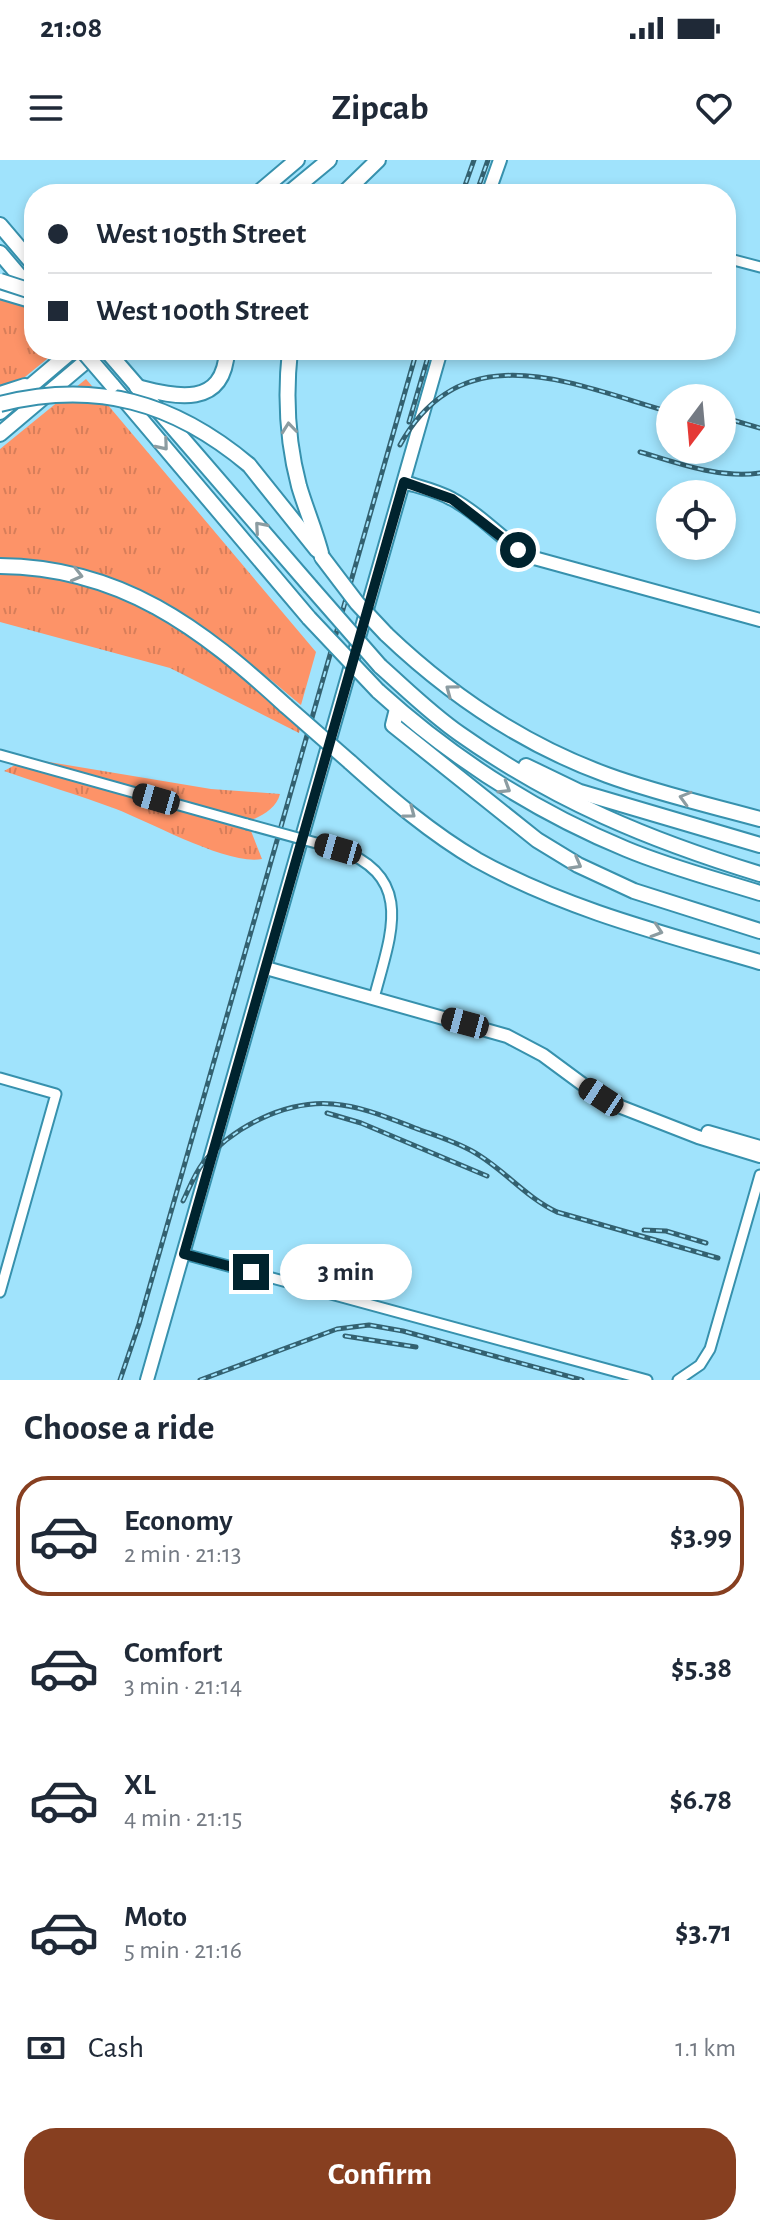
<!DOCTYPE html>
<meta charset="utf-8">
<style>
:root{--surface:#fff;--page:#f6f6f7;--text:#1f2937;--muted:#747a83;--line:#e0e1e3;--accent:#873f20}
body{margin:0;font-family:"Alegreya Sans",sans-serif;background:var(--page);color:var(--text);height:100vh;display:flex;flex-direction:column;font-size:30px;white-space:nowrap}
*{box-sizing:border-box;margin:0}
p{font-size:26px;color:var(--muted)}
.icon{flex:none;width:44px;height:44px;fill:none;stroke:currentColor;stroke-width:2;stroke-linecap:round;stroke-linejoin:round}
.map{position:relative;height:1220px;overflow:hidden}
.side{display:flex;flex-direction:column;background:var(--surface);flex:1}
.side>*{flex:none}
.guide{position:absolute;left:24px;top:24px;width:712px;height:176px;border-radius:32px;box-shadow:0 4px 12px #0003;display:grid;align-content:center;height:176px;padding:0 24px;background:var(--surface)}
.needle{width:52px;rotate:196deg}
.tools{position:absolute;left:656px;top:224px;display:grid;gap:16px}
.tools a{display:grid;place-items:center;width:80px;height:80px;border-radius:50%;background:var(--surface);box-shadow:0 4px 12px #0003;font-size:40px}
.end{position:absolute;width:36px;height:36px;margin:-18px;border:10px solid #00232e;background:#fff;box-shadow:0 0 0 4px #fff}
.from{border-radius:50%}
.bubble{position:absolute;height:56px;border-radius:28px;background:var(--surface);box-shadow:0 4px 12px #0003;font-size:26px;font-weight:600;line-height:56px;text-align:center}
.car{position:absolute;width:24px;height:48px;margin:-24px -12px;border-radius:10px;box-shadow:0 0 6px 2px #0007;background:linear-gradient(#222 24%,#8ab4d8 0 40%,#222 0 76%,#8ab4d8 0 86%,#222 0)}
.guide b{display:flex;align-items:center;gap:28px;height:76px;font-size:30px}
.guide b+b{border-top:2px solid var(--line)}
.guide i{width:20px;height:20px;background:var(--text)}
ul{padding:0;list-style:none}
li{display:flex;align-items:center;gap:24px;height:120px;margin:0 16px 12px;padding:0 8px;border:4px solid transparent;border-radius:32px}
li div{flex:1}
li b{display:block;font-size:30px}
li em{font-style:normal;font-weight:600}
li.on{border-color:var(--accent)}
li>.icon{width:72px;height:72px;stroke-width:1.5}
h2{padding:0 24px;font-size:36px;line-height:96px}
.pay{display:flex;align-items:center;gap:20px;height:88px;padding:0 24px;font-size:30px}
.pay p{margin-inline-start:auto}
.cta{display:flex;gap:16px;margin-top:auto;padding:16px 24px}
.cta a{flex:1;height:92px;border-radius:32px;background:var(--accent);color:#fff;font-size:32px;font-weight:600;line-height:92px;text-align:center}
.status{display:flex;justify-content:space-between;align-items:center;height:56px;padding:0 40px;background:var(--surface);direction:ltr}
.status svg{height:22px;fill:currentColor}
header{display:flex;justify-content:space-between;align-items:center;height:104px;padding:0 24px;background:var(--surface);font-size:36px;font-weight:600}
.map>svg:first-child{display:block}
.grass{fill:url(#grass-tufts)}
.lines{fill:none;stroke-linecap:round;stroke-linejoin:round}
.minor-casing{stroke:#3791ad;stroke-width:13}
.major-casing{stroke:#3791ad;stroke-width:16}
.highway-casing{stroke:#3791ad;stroke-width:18}
.minor{stroke:#fff;stroke-width:9}
.major{stroke:#fff;stroke-width:12}
.highway{stroke:#fff;stroke-width:14}
.rail-casing{stroke:#336170;stroke-width:5}
.rail{stroke:#a0e3fc;stroke-width:2;stroke-dasharray:6;stroke-linecap:butt}
.minor-bridge-casing{stroke:#3791ad;stroke-width:13;stroke-linecap:butt}
.highway-bridge-casing{stroke:#3791ad;stroke-width:18;stroke-linecap:butt}
.minor-bridge{stroke:#fff;stroke-width:9}
.highway-bridge{stroke:#fff;stroke-width:14}
.oneway{stroke:#8c9ca1}
.route{stroke:#00232e;stroke-width:10}
</style>
<div class="status"><b>21:08</b><svg viewBox="0 0 49 12"><path d="M0 12V9h3v3zM5 12V6h3v6zM10 12V3h3v9zM15 12V0h3v12zM26 1h20v11H26zM47 4h2v5h-2z"/></svg></div>
<header><svg class="icon" aria-label="menu" viewBox="0 0 24 24"><path d="M4 6h16M4 12h16M4 18h16"/></svg>Zipcab<svg class="icon" aria-label="heart" viewBox="0 0 24 24"><path d="M12 20l-8-8c-3-5 5-10 8-4 3-6 11-1 8 4z"/></svg></header>
<div class="map">
<svg width="760" height="1220" viewBox="0 0 760 1220">
<defs>
<pattern id="grass-tufts" width="24" height="20" patternUnits="userSpaceOnUse" patternTransform="scale(2)"><rect width="24" height="20" fill="#fd9368"/><path d="M3 7l-1-3M5 7V3M7 7l1-3M15 17l-1-3M17 17v-4M19 17l1-3" fill="none" stroke="#d77e5a"/></pattern>
</defs>
<rect width="100%" height="100%" fill="#a0e3fc"/>
<g class="grass">
<polygon points="0,134 20,143 34,157 34,190 58,190 20,221 0,228"/>
<path d="M86 219 316 492 301 545C202 462 134 406 0 401V289Z"/>
<polygon points="0,411 70,419 138,441 215,492 300,569 299,573 170,508 0,462"/>
<path d="M37 600 211 629 280 634C277 647 263 656 251 660Z"/>
<path d="M15 605 251 671 262 699C229 706 150 662 116 649 79 635 41 624 4 611Z"/>
</g>
<g class="lines">
<g class="minor-casing">
<g id="minor">
<polyline points="726,98 760,107"/>
<polyline points="0,595 247,664"/>
<path d="M338 689C417 717 390 776 374 838"/>
<polyline points="0,918 56,934 0,1132"/>
<polyline points="184,1094 647,1220"/>
<polyline points="678,1220 700,1205 710,1189 760,1015"/>
</g>
</g>
<g class="major-casing">
<g id="major">
<polyline points="488,34 500,0"/>
<path d="M404 322C420 327 438 331 452 339 483 355 502 382 534 398L760 460"/>
<polyline points="266,808 507,876 543,895 585,926 621,947 698,977 760,996"/>
<polyline points="708,972 760,987"/>
<polyline points="147,1220 441,190"/>
</g>
</g>
<g class="highway-casing">
<g id="highway">
<polyline points="257,34 297,0"/>
<polyline points="288,34 329,0"/>
<polyline points="343,34 378,0"/>
<polyline points="0,65 34,105"/>
<polyline points="0,93 34,133"/>
<polyline points="0,131 34,141"/>
<polyline points="106,190 310,426"/>
<path d="M290 190C285 236 287 281 299 326 306 350 316 372 322 397"/>
<polyline points="112,225 309,458"/>
<path d="M137 227C176 237 224 249 227 190"/>
<polyline points="0,234 25,226"/>
<polyline points="0,252 73,190"/>
<polyline points="0,274 97,192"/>
<polyline points="249,305 317,390"/>
<path d="M0 406C121 407 201 468 286 546"/>
<path d="M386 474C451 536 522 584 607 615 656 633 709 645 760 659"/>
<path d="M380 506C406 529 431 554 460 574 555 641 649 680 760 714"/>
<path d="M378 531C452 598 534 651 626 689 669 707 715 719 760 733"/>
<polyline points="397,549 393,565 537,680 578,705 634,731 760,771"/>
<path d="M350 602C390 638 431 673 477 700 565 749 664 774 760 802"/>
<polyline points="526,606 580,632 760,685"/>
</g>
</g>
<use href="#minor" class="minor"/>
<use href="#major" class="major"/>
<use href="#highway" class="highway"/>
<g class="rail-casing">
<g id="rail">
<polyline points="462,34 474,0"/>
<polyline points="476,34 488,0"/>
<polyline points="722,257 760,268"/>
<polyline points="409,262 430,190"/>
<path d="M400 285C463 171 574 225 670 252"/>
<path d="M640 292C679 303 719 319 760 313"/>
<polyline points="327,953 361,963 487,1016"/>
<path d="M183 1041C189 1029 194 1015 203 1003 232 967 286 940 333 944 361 946 389 958 415 968 434 975 454 981 472 991 503 1008 525 1037 557 1052L718 1098"/>
<polyline points="644,1070 666,1071 706,1083"/>
<polyline points="345,1176 416,1187"/>
<polyline points="120,1220 139,1164 417,190"/>
<polyline points="200,1220 337,1169 369,1165 403,1171 582,1220"/>
</g>
</g>
<use href="#rail" class="rail"/>
<g class="minor-bridge-casing">
<polyline id="minor-bridge" points="247,664 338,689"/>
</g>
<g class="highway-bridge-casing">
<g id="highway-bridge">
<polyline points="0,121 34,132"/>
<polyline points="82,190 112,225"/>
<path d="M0 244C96 220 174 242 249 305"/>
<polyline points="322,397 357,443 386,474"/>
<polyline points="310,426 380,506"/>
<polyline points="309,458 378,531"/>
<polyline points="286,546 350,602"/>
</g>
</g>
<use href="#minor-bridge" class="minor-bridge"/>
<use href="#highway-bridge" class="highway-bridge"/>
</g>
<defs><path id="oneway-chevron" d="M-2-3.5L2.5 0L-2 3.5" fill="none" stroke-width="1.6" stroke-linecap="round" stroke-linejoin="round" transform="scale(2)"/></defs>
<g class="oneway">
<use href="#oneway-chevron" transform="translate(289 268) rotate(-96)"/>
<use href="#oneway-chevron" transform="translate(163 285) rotate(50)"/>
<use href="#oneway-chevron" transform="translate(260 367) rotate(-131)"/>
<use href="#oneway-chevron" transform="translate(77 415) rotate(14)"/>
<use href="#oneway-chevron" transform="translate(451 530) rotate(-143)"/>
<use href="#oneway-chevron" transform="translate(505 628) rotate(32)"/>
<use href="#oneway-chevron" transform="translate(685 638) rotate(-164)"/>
<use href="#oneway-chevron" transform="translate(410 653) rotate(37)"/>
<use href="#oneway-chevron" transform="translate(576 704) rotate(29)"/>
<use href="#oneway-chevron" transform="translate(657 771) rotate(18)"/>
</g>
<g class="lines">
<polyline class="route" points="251,1112 184,1094 404,322 452,339 518,390"/>
</g>
</svg>
<div class="tools">
<a><svg class="needle" viewBox="-14 -14 28 28"><path d="M0-13l5 13h-10z" fill="#e53935"/><path d="M0 13l5-13h-10z" fill="#747a83"/></svg></a>
<a><svg class="icon" aria-label="locate" viewBox="0 0 24 24"><circle cx="12" cy="12" r="6"/><path d="M12 2v4M12 18v4M2 12h4M18 12h4"/></svg></a>
</div>
<i class="end from" style="left:518px;top:390px"></i>
<i class="end" style="left:251px;top:1112px"></i>
<div class="bubble" style="left:280px;top:1084px;width:132px">3 min</div>
<i class="car" style="left:156px;top:639px;rotate:286deg"></i>
<i class="car" style="left:338px;top:689px;rotate:286deg"></i>
<i class="car" style="left:465px;top:863px;rotate:285deg"></i>
<i class="car" style="left:601px;top:937px;rotate:303deg"></i>
<div class="guide">
<b><i class="from"></i>West 105th Street</b>
<b><i></i>West 100th Street</b>
</div>
</div>
<section class="side">
<h2>Choose a ride</h2>
<ul>
<li class="on"><svg class="icon" aria-label="car" viewBox="0 0 24 24"><path d="M5 17H2v-5l4-1 3-4h7l3 4 3 1v5h-3M9 17h6M6 11h13"/><circle cx="7" cy="17" r="2"/><circle cx="17" cy="17" r="2"/></svg><div><b>Economy</b><p>2 min · 21:13</p></div><em>$3.99</em></li>
<li><svg class="icon" aria-label="car" viewBox="0 0 24 24"><path d="M5 17H2v-5l4-1 3-4h7l3 4 3 1v5h-3M9 17h6M6 11h13"/><circle cx="7" cy="17" r="2"/><circle cx="17" cy="17" r="2"/></svg><div><b>Comfort</b><p>3 min · 21:14</p></div><em>$5.38</em></li>
<li><svg class="icon" aria-label="car" viewBox="0 0 24 24"><path d="M5 17H2v-5l4-1 3-4h7l3 4 3 1v5h-3M9 17h6M6 11h13"/><circle cx="7" cy="17" r="2"/><circle cx="17" cy="17" r="2"/></svg><div><b>XL</b><p>4 min · 21:15</p></div><em>$6.78</em></li>
<li><svg class="icon" aria-label="car" viewBox="0 0 24 24"><path d="M5 17H2v-5l4-1 3-4h7l3 4 3 1v5h-3M9 17h6M6 11h13"/><circle cx="7" cy="17" r="2"/><circle cx="17" cy="17" r="2"/></svg><div><b>Moto</b><p>5 min · 21:16</p></div><em>$3.71</em></li>
</ul>
<div class="pay"><svg class="icon" aria-label="cash" viewBox="0 0 24 24"><path d="M3 7h18v10H3z"/><circle cx="12" cy="12" r="2"/></svg>Cash<p>1.1 km</p></div>
<div class="cta"><a>Confirm</a></div>
</section>
